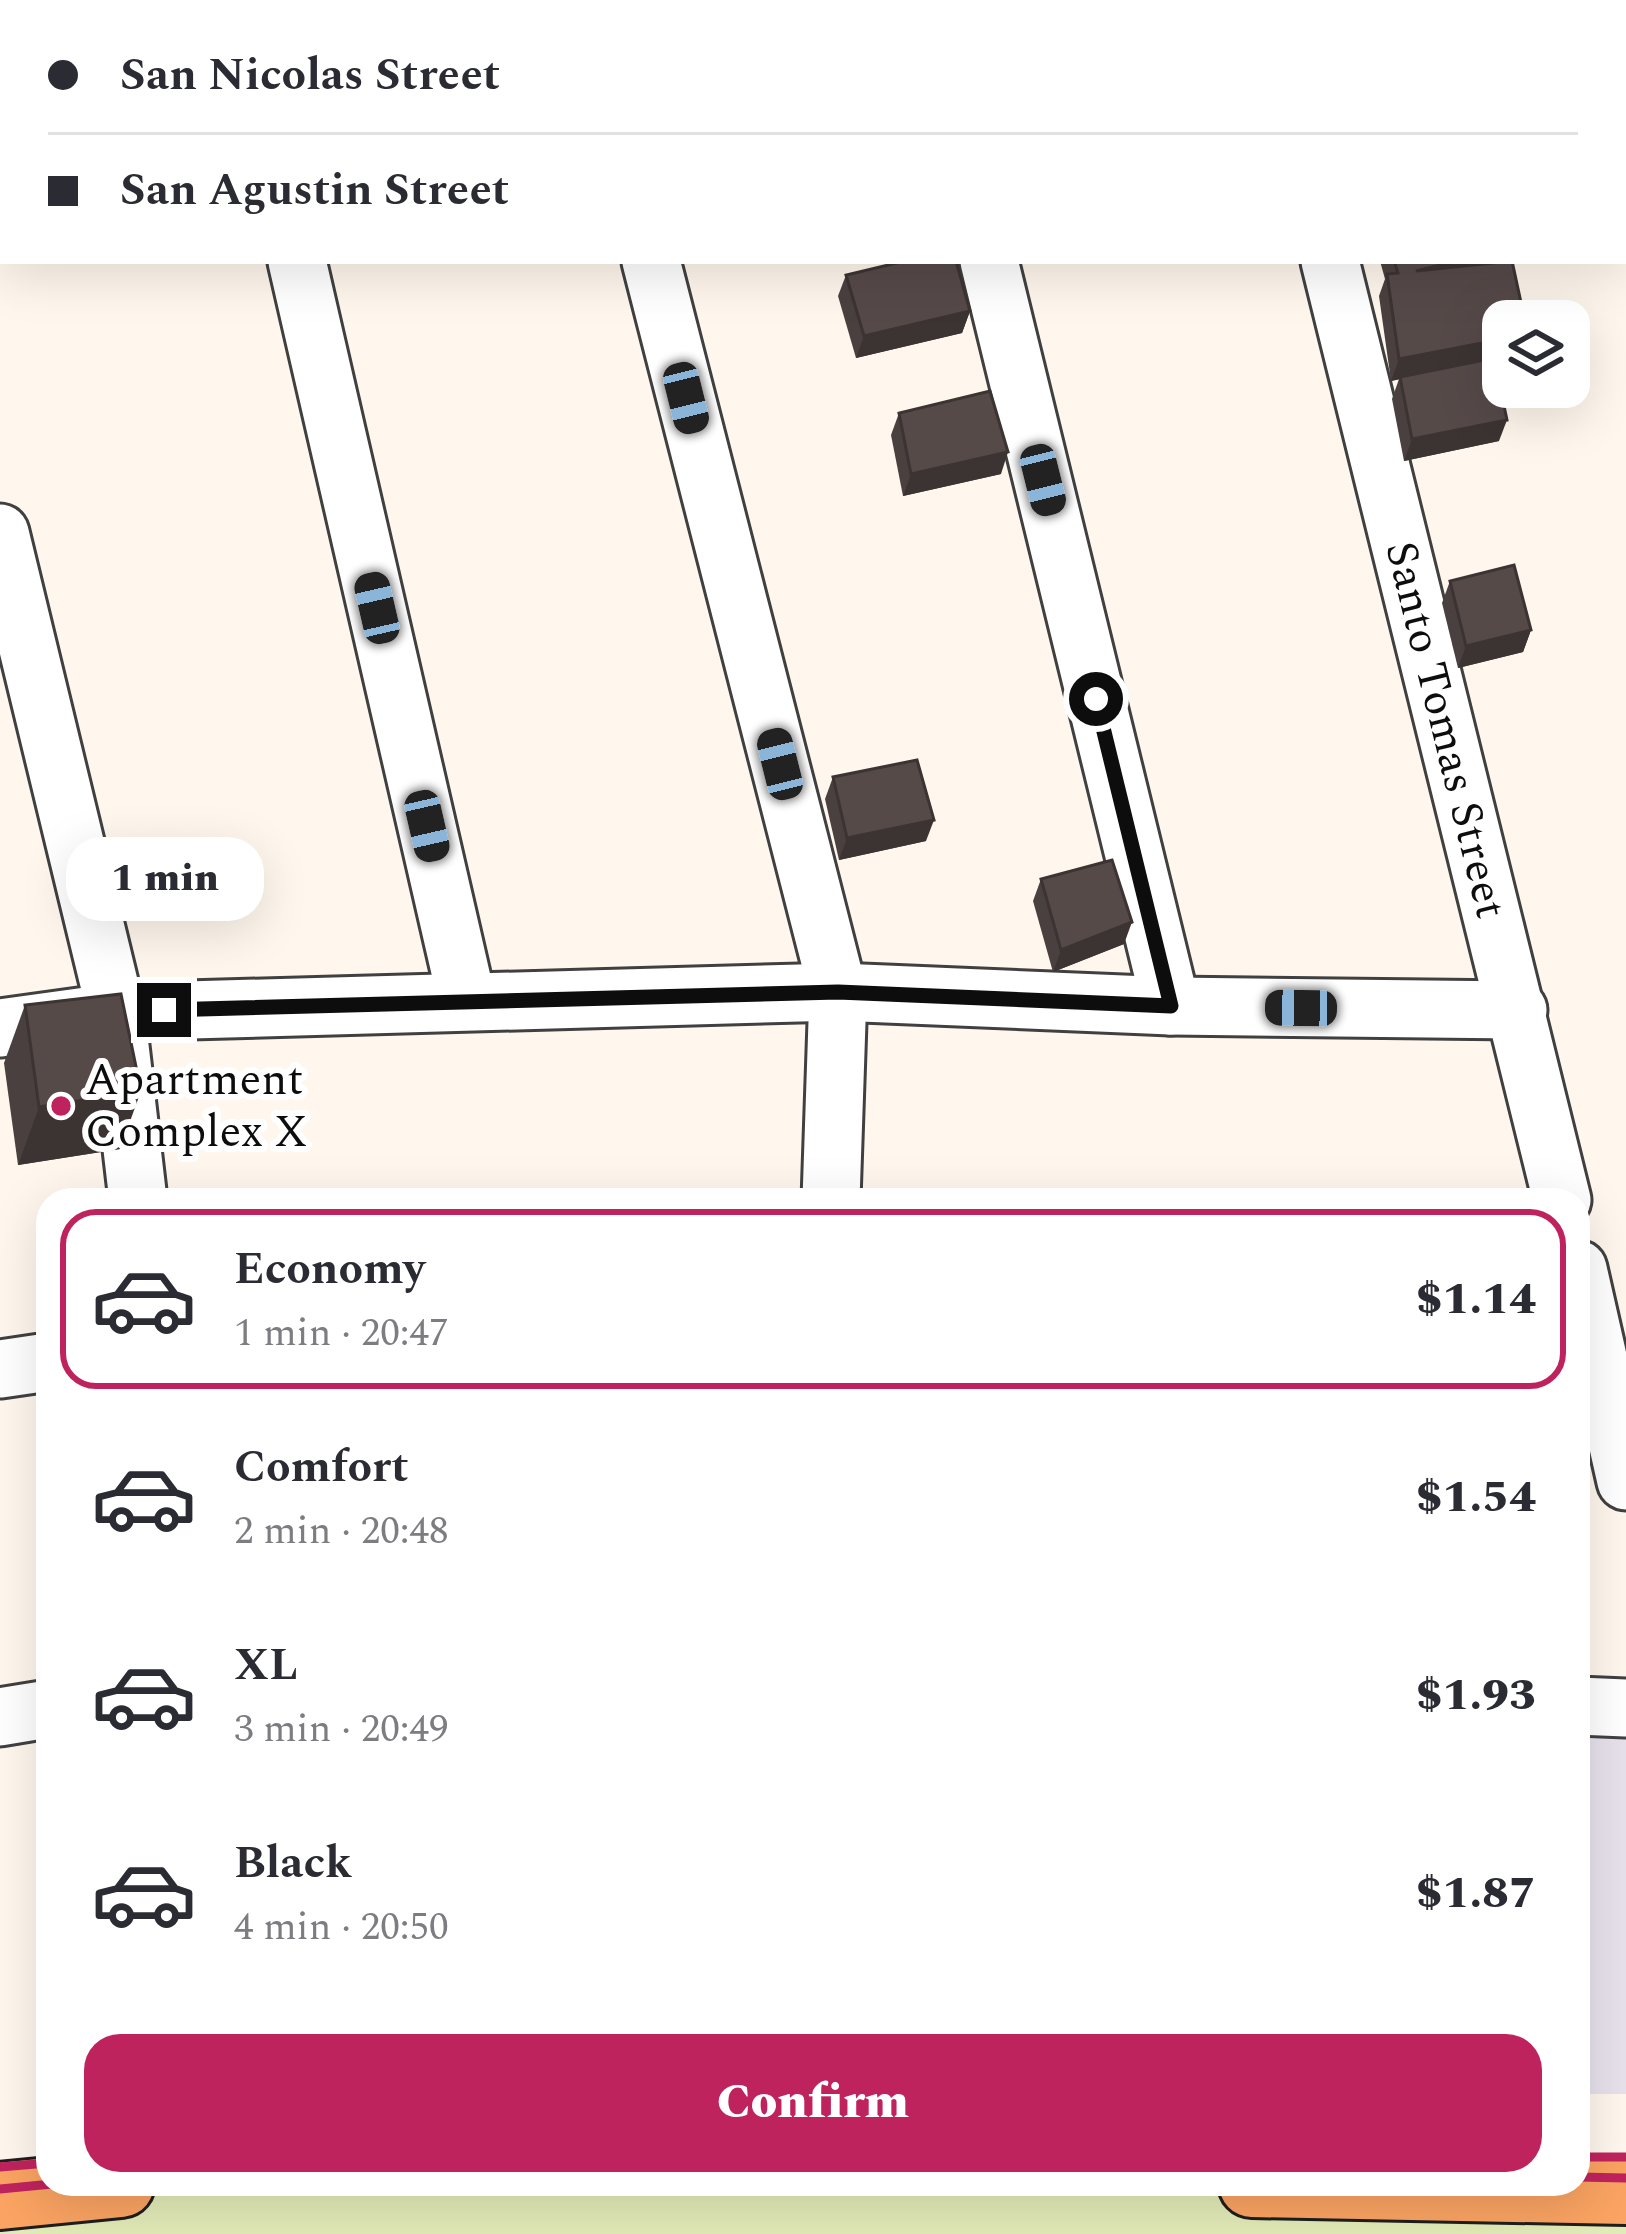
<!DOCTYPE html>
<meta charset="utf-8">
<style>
:root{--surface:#fff;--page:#f7f7f7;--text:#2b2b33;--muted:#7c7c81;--line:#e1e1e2;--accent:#bf235e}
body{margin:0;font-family:Spectral,serif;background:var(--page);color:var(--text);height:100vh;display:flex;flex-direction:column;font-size:45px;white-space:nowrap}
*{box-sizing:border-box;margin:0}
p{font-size:39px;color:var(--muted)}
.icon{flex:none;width:66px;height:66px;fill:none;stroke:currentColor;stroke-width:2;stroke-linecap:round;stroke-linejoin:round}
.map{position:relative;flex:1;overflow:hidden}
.sheet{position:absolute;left:36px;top:1188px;width:1554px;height:1008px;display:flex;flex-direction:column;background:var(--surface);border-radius:36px;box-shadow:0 12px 48px #0002}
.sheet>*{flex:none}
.top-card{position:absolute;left:0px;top:0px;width:1626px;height:264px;box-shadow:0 12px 48px #0002;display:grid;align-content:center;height:264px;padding:0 48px;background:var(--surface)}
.buttons{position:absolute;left:1482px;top:300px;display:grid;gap:24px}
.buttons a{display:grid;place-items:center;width:108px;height:108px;border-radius:24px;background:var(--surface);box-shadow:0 12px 48px #0002;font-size:60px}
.end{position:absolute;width:54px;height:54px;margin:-27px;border:15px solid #0d0d0d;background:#fff;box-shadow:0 0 0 6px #fff}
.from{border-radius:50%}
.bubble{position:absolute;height:84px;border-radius:36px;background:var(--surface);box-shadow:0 12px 48px #0002;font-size:39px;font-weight:800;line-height:84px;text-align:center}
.car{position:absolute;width:36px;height:72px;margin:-36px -18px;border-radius:15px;box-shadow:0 0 9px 3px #0007;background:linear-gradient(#222 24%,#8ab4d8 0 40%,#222 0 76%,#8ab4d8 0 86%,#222 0)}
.top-card b{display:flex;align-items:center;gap:42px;height:114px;font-size:45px}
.top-card b+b{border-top:3px solid var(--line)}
.top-card i{width:30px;height:30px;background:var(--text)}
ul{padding:21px 0 0;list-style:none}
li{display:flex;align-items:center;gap:36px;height:180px;margin:0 24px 18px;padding:0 24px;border:6px solid transparent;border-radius:36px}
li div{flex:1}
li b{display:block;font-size:45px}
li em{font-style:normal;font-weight:800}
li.selected{border-color:var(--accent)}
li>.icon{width:108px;height:108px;stroke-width:1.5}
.action{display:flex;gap:24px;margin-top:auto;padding:24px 48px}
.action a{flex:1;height:138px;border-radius:36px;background:var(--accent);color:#fff;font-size:48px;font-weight:800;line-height:138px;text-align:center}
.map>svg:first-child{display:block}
.industrial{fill:#e7e1ec}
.green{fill:#e2eab7}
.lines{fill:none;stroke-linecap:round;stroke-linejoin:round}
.minor-casing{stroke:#404040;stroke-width:63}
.major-casing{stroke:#1e1e1e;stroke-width:72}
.minor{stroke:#fff;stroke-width:57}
.major{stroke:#faa362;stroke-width:66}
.rail{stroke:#bf235e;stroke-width:9}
.wall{fill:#4a403f}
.shaded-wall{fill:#3c3433}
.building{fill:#564a49;stroke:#3c3433;stroke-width:3}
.route{stroke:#0d0d0d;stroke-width:15}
.poi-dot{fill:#bf235e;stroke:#fff;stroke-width:4.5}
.labels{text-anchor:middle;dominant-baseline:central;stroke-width:12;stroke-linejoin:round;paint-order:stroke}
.street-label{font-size:45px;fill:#0d0d0d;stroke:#fff}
.poi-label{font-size:45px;fill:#0d0d0d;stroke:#fff;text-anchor:start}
</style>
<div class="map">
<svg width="1626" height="2234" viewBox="0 0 1626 2234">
<rect width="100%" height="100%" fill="#fff6ed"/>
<polygon class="industrial" points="1578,1727 1626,1728 1626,2094 1578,2094"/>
<polygon class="green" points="1626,2171 1626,2234 0,2234 0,2178 48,2184 1578,2184"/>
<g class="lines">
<g class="minor-casing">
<g id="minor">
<polyline points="237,0 238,3"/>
<polyline points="585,0 585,3"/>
<polyline points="926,0 927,3"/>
<polyline points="1265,0 1266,3"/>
<polyline points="297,261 467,1001"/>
<polyline points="651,261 838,992 831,1200"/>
<polyline points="989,261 1171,1006"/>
<path id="s1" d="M1330 261 1562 1200"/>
<polyline points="0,533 116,1012 138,1200"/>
<polyline points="0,1028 116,1012 838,992 1171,1006 1518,1010"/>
<polyline points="1578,1269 1626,1481"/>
<polyline points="0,1369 48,1362"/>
<polyline points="1578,1706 1626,1708"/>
<polyline points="0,1717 48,1709"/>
</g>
</g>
<g class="major-casing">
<g id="major">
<polyline points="1252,2184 1626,2191"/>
<polyline points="0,2196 121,2184"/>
</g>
</g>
<use href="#minor" class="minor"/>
<use href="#major" class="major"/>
<g class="rail">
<polyline points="1578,2157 1626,2157"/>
<polyline points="0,2167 48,2163"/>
<polyline points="1578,2177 1626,2178"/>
<polyline points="0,2189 52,2184"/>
</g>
</g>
<g class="wall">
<polygon points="1380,261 1483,261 1495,361 1499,441 1404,461 1392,399 1399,379 1391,381 1379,296 1385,279"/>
<polygon points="846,275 970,311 962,333 856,358 838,296"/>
<polygon points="899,413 1001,474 903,496 891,435"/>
<polygon points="1450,581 1531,630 1523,652 1458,668 1442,603"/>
<polygon points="833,777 926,841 839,860 825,799"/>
<polygon points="1041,879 1124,944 1053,972 1033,901"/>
<polygon points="25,1005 120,1149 18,1165 4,1063"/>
</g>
<g class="shaded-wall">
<rect x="0" y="64" width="3" height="20"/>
<polygon points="1457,261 1483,261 1477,276 1416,271"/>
<polygon points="970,311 962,333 856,358 864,336"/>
<polygon points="1503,339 1503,359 1391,381 1399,359"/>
<polygon points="1507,420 1499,441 1404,461 1412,439"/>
<polygon points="1008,452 1001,474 903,496 911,474"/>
<polygon points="1531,630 1523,652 1458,668 1466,646"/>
<polygon points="934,820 926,841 839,860 847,838"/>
<polygon points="1132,922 1124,944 1053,972 1061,950"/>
<polygon points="141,1091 120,1149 18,1165 39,1107"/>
</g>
<g class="building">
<polygon points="6,0 62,0 63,3 7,3"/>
<polygon points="664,0 736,0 737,3 664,3"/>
<polygon points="779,0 919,0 920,3 780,3"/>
<polygon points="0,3 3,14 3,64 0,64"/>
<polygon points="905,261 956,261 970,311 864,336 846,275"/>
<polygon points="1394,261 1457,261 1416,271 1512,261 1525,321 1503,321 1503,339 1399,359 1387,274 1398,273"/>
<polygon points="1494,358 1507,420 1412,439 1400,377"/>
<polygon points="990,391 1008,452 911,474 899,413"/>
<polygon points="1514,565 1531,630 1466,646 1450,581"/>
<polygon points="917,760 934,820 847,838 833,777"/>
<polygon points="1112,860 1132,922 1061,950 1041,879"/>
<polygon points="121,994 141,1091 39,1107 25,1005"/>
</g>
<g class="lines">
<polyline class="route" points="164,1010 838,992 1171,1006 1096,699"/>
</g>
<circle class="poi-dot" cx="61" cy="1106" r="12"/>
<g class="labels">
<g class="street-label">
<text stroke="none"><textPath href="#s1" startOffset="483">Santo Tomas Street</textPath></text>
</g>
<g class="poi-label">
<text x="85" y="1080">Apartment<tspan x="85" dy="52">Complex X</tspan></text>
</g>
</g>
</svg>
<div class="buttons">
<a><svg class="icon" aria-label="layers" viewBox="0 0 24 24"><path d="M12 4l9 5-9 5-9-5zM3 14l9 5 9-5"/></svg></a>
</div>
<i class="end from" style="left:1096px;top:699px"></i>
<i class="end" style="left:164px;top:1010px"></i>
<div class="bubble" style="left:66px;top:837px;width:198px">1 min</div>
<i class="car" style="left:686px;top:398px;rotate:166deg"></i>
<i class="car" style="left:1043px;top:480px;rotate:166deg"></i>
<i class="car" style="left:377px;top:608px;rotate:347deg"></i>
<i class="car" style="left:780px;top:764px;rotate:346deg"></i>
<i class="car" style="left:427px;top:826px;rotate:167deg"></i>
<i class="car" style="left:1301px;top:1008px;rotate:271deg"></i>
<div class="top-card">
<b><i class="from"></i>San Nicolas Street</b>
<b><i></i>San Agustin Street</b>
</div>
<section class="sheet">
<ul>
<li class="selected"><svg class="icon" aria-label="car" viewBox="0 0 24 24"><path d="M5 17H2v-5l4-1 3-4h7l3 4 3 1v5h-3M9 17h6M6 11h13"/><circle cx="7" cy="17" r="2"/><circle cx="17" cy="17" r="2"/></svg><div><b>Economy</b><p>1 min · 20:47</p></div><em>$1.14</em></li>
<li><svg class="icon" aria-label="car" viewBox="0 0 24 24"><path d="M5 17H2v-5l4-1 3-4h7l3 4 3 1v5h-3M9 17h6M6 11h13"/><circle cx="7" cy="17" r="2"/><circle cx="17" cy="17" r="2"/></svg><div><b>Comfort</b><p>2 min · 20:48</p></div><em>$1.54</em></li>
<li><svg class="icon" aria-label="car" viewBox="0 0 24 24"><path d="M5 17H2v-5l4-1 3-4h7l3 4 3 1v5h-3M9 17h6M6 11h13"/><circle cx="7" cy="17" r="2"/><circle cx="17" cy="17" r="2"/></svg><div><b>XL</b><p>3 min · 20:49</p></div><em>$1.93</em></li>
<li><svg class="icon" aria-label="car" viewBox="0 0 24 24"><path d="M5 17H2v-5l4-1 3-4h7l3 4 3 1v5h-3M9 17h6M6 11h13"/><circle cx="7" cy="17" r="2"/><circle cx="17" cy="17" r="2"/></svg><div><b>Black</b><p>4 min · 20:50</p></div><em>$1.87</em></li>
</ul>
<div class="action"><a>Confirm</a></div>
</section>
</div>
